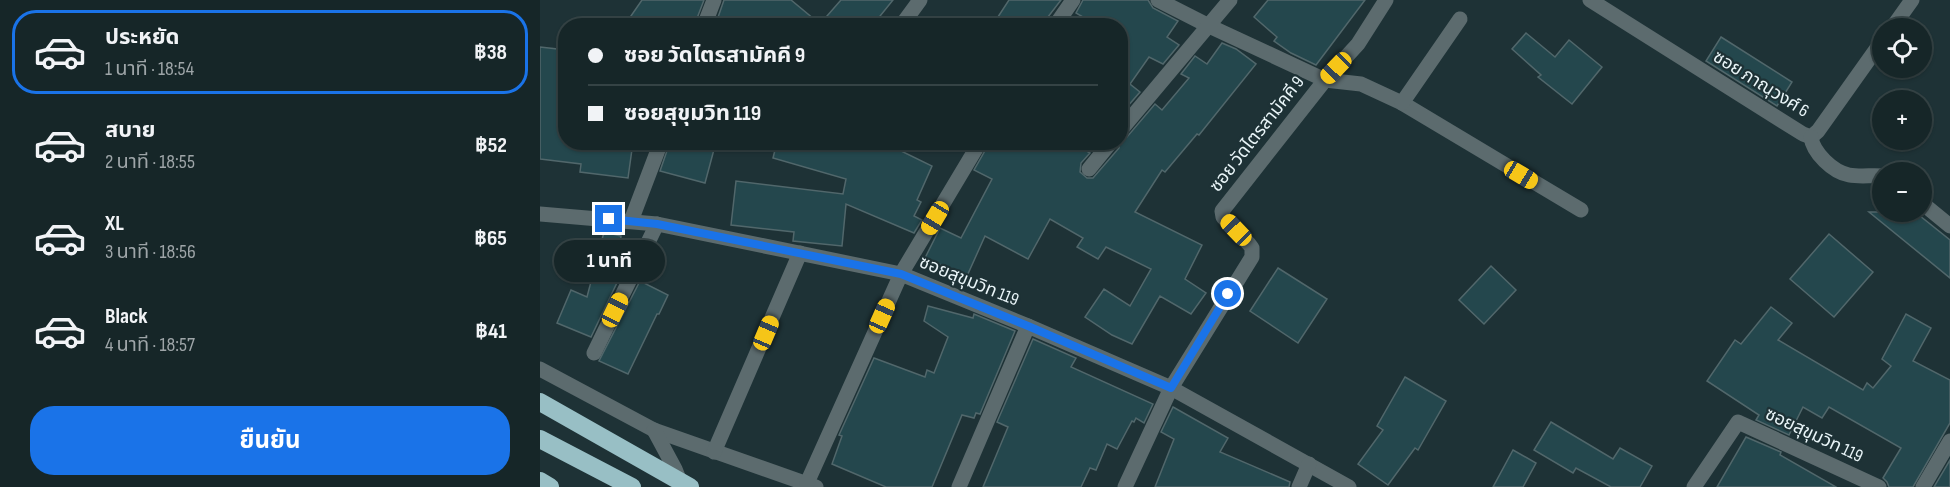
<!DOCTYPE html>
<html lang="th">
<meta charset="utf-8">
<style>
:root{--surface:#162628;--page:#1f2e30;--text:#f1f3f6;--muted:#9ea5a8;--line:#354345;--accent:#1a73e8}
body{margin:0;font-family:"Sofia Sans Condensed","Noto Sans Thai",sans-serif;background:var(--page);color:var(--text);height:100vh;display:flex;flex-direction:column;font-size:22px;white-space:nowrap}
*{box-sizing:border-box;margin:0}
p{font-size:20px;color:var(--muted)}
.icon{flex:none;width:33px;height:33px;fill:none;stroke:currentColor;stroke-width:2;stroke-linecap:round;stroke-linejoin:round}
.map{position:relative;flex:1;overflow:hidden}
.sheet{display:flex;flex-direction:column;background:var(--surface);width:540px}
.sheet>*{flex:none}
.hud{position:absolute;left:18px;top:18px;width:570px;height:132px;border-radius:24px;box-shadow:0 2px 4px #0004,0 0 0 2px var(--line);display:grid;align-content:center;height:132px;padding:0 30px;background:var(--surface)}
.buttons{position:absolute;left:1332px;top:18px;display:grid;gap:12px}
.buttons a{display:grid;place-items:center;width:60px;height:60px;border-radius:50%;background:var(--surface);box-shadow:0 2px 4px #0004,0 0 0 2px var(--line);font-size:30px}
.end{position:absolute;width:27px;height:27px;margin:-14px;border:8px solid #1a73e8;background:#fff;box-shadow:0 0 0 3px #fff}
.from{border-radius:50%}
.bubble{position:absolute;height:42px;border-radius:21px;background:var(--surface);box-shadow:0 2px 4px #0004,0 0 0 2px var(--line);font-size:20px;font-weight:700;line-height:42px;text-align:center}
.car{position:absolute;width:18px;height:36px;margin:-18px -9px;border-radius:8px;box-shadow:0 0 4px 2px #0007;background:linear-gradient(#f5c518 24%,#345 0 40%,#f5c518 0 76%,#345 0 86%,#f5c518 0)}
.hud b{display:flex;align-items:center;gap:21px;height:57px;font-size:22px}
.hud b+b{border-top:2px solid var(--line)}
.hud i{width:15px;height:15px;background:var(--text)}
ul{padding:10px 0 0;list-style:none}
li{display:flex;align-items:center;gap:18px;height:84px;margin:0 12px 9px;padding:0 18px;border:3px solid transparent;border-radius:24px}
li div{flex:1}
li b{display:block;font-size:22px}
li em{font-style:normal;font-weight:700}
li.current{border-color:var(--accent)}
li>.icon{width:54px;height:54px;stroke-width:1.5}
.button{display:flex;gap:12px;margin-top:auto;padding:12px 30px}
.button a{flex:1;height:69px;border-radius:24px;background:var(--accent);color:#fff;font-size:24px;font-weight:700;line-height:69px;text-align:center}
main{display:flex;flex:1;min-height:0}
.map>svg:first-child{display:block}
.building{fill:#24474d;stroke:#51676b;stroke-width:1.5}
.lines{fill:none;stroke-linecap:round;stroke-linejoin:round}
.street{stroke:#5c6b6e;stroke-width:15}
.highway{stroke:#98bfc5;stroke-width:18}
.highway-bridge{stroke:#98bfc5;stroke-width:18}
.route{stroke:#1a73e8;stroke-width:8}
.labels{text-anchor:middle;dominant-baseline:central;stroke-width:4.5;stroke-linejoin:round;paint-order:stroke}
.street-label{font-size:18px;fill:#e9f5f8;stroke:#1e3236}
</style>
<main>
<section class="sheet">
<ul>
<li class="current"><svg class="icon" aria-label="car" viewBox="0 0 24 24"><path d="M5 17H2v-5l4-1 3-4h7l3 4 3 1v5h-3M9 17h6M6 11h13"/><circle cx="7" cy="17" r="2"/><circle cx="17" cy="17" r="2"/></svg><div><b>ประหยัด</b><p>1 นาที · 18:54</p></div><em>฿38</em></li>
<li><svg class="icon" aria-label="car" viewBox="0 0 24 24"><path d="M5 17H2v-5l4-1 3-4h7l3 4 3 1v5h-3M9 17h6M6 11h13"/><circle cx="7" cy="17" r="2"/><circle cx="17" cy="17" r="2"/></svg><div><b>สบาย</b><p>2 นาที · 18:55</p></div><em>฿52</em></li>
<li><svg class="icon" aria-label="car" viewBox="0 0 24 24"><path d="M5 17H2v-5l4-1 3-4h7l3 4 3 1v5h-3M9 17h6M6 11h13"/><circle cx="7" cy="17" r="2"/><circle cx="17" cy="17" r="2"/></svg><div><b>XL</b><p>3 นาที · 18:56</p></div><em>฿65</em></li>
<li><svg class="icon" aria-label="car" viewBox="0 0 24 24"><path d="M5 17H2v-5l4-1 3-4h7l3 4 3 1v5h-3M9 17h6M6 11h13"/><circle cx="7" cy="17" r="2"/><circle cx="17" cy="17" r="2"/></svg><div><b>Black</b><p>4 นาที · 18:57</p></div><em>฿41</em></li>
</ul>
<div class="button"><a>ยืนยัน</a></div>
</section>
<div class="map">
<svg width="1410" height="487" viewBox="0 0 1410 487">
<rect width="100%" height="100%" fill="#1e3236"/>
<g class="building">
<polygon points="102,0 164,0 154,26 84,26"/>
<polygon points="184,0 251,0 280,24 301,0 353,0 332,26 175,26"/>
<polygon points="469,0 521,0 501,26 452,26"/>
<polygon points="543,0 608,0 613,8 638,21 627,37 639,45 623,64 609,57 590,84 600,92 580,115 580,26 558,26 536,13"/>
<polygon points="728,0 825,0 776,65 751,53 734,41 737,37 714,17"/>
<polygon points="986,33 1015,57 1029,40 1062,67 1032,104 998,77 1001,75 972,49"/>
<polygon points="1181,37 1252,82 1237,106 1166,61"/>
<polygon points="682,43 696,49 716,64 659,135 657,134 625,172 622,170 595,212 662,245 645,279 666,293 651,314 620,296 592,344 572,335 545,317 564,289 590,306 611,269 566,247 558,259 537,247 543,238 510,219 488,259 445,236 427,276 385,258 400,228 421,238 452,179 434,170 450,142 531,142 550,153 541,163 540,172 547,178 553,178 579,148 580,140 587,137 615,104 622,110 649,78 641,74 655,56 667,64"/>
<polygon points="0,47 26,50 26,142 93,142 88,178 40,172 41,164 0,159"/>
<polygon points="130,142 176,142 165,183 120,171"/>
<polygon points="237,142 325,142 351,150 353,147 392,166 377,200 381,202 374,216 382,220 374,233 306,204 302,246 253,241 254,232 191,225 196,181 303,194 306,179 233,158"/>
<polygon points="1329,212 1375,212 1410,240 1410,278"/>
<polygon points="64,232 81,236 78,264 85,266 51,337 17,323 31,290 47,297"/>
<polygon points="1289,234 1333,272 1294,317 1250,279"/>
<polygon points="951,266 976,290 944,324 919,300"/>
<polygon points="738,268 787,299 758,343 710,311"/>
<polygon points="100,281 128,295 119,314 117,314 88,374 59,361"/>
<polygon points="388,306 433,318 434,314 475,331 440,414 436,413 434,418 422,415 392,487 346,487 292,464 302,436 299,435 334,358 385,377 387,370 394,373 408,337 384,321"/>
<polygon points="1231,307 1252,323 1238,340 1323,390 1327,383 1333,388 1351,366 1342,359 1366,314 1391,328 1373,361 1410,380 1410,423 1373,487 1349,487 1347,482 1343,478 1361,448 1289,407 1282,418 1263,407 1249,435 1216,420 1219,415 1167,381 1195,340 1201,344"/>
<polygon points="493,339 536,358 531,367 613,404 604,423 596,418 594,422 592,421 577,449 567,444 556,470 550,468 541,487 443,487 468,427 457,422"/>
<polygon points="865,377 906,401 878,450 875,448 848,485 818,464 843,430 837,426"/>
<polygon points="633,407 688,438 680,452 750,482 749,487 615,487 634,439 621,432"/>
<polygon points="1011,422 1073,459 1080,448 1112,466 1100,487 1071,487 1036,468 1033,473 994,450"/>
<polygon points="1206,437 1241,452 1240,455 1296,487 1177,487"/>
<polygon points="973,450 996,463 983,487 953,487"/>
<polygon points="1410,460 1410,487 1394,487"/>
</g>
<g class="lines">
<g class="street">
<polyline points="618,0 669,26 785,80 821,84 862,103 1041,210"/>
<polyline points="1050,0 1263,134 1271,137 1278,131 1342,41"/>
<polyline points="164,26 174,0"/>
<polyline points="361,26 380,0"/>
<polyline points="515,26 533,0"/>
<polyline points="1352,28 1372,0"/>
<polyline points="862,103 920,19"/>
<polyline points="580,131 690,0"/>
<path d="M1271 137C1273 153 1293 172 1309 175 1320 177 1332 175 1342 176"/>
<polyline points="549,169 571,142"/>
<polyline points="1382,203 1410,226"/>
<polyline points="0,214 117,224 361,274 488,326 631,388 809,487"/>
<polyline points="91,221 121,142"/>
<polyline points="54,353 117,224"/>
<polyline points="0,369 114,430 276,487"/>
<polyline points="114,430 135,469 142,487"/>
<polyline points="174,452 260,253"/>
<polyline points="267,483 361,274 440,142"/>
<polyline points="419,487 488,326"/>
<polyline points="585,487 631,388 712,257 712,248 709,244 683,217 682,211 785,80 818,44 846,0"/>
<polyline points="759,487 769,464"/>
<polyline points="1154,487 1198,422 1339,487"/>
<polyline points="1383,487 1410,441"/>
</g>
<g class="highway">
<polyline points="0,439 92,487"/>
<polyline points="0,481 10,487"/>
</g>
<polyline class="highway-bridge" points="0,402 150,487"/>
</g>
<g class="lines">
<polyline class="route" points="69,219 117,224 361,274 488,326 631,388 688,294"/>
</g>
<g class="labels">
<g class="street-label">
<text transform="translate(1221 84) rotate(32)">ซอย ภาณุวงศ์ 6</text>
<text transform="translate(717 134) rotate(-52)">ซอย วัดไตรสามัคคี 9</text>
<text transform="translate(429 281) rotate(22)">ซอยสุขุมวิท 119</text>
<text transform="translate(1274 435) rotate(25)">ซอยสุขุมวิท 119</text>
</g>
</g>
</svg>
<div class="buttons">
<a><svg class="icon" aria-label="locate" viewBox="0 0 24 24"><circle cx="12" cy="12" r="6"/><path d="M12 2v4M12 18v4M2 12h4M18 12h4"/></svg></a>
<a>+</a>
<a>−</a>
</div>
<i class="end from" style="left:688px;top:294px"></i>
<i class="end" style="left:69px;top:219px"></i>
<div class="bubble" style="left:14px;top:240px;width:111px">1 นาที</div>
<i class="car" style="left:796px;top:68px;rotate:224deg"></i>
<i class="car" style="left:981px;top:175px;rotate:121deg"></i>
<i class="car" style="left:395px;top:218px;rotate:211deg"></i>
<i class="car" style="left:696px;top:230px;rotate:316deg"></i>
<i class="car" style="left:75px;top:310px;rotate:26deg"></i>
<i class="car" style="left:342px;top:316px;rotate:24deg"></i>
<i class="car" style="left:226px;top:333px;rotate:23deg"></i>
<div class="hud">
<b><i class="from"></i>ซอย วัดไตรสามัคคี 9</b>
<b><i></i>ซอยสุขุมวิท 119</b>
</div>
</div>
</main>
